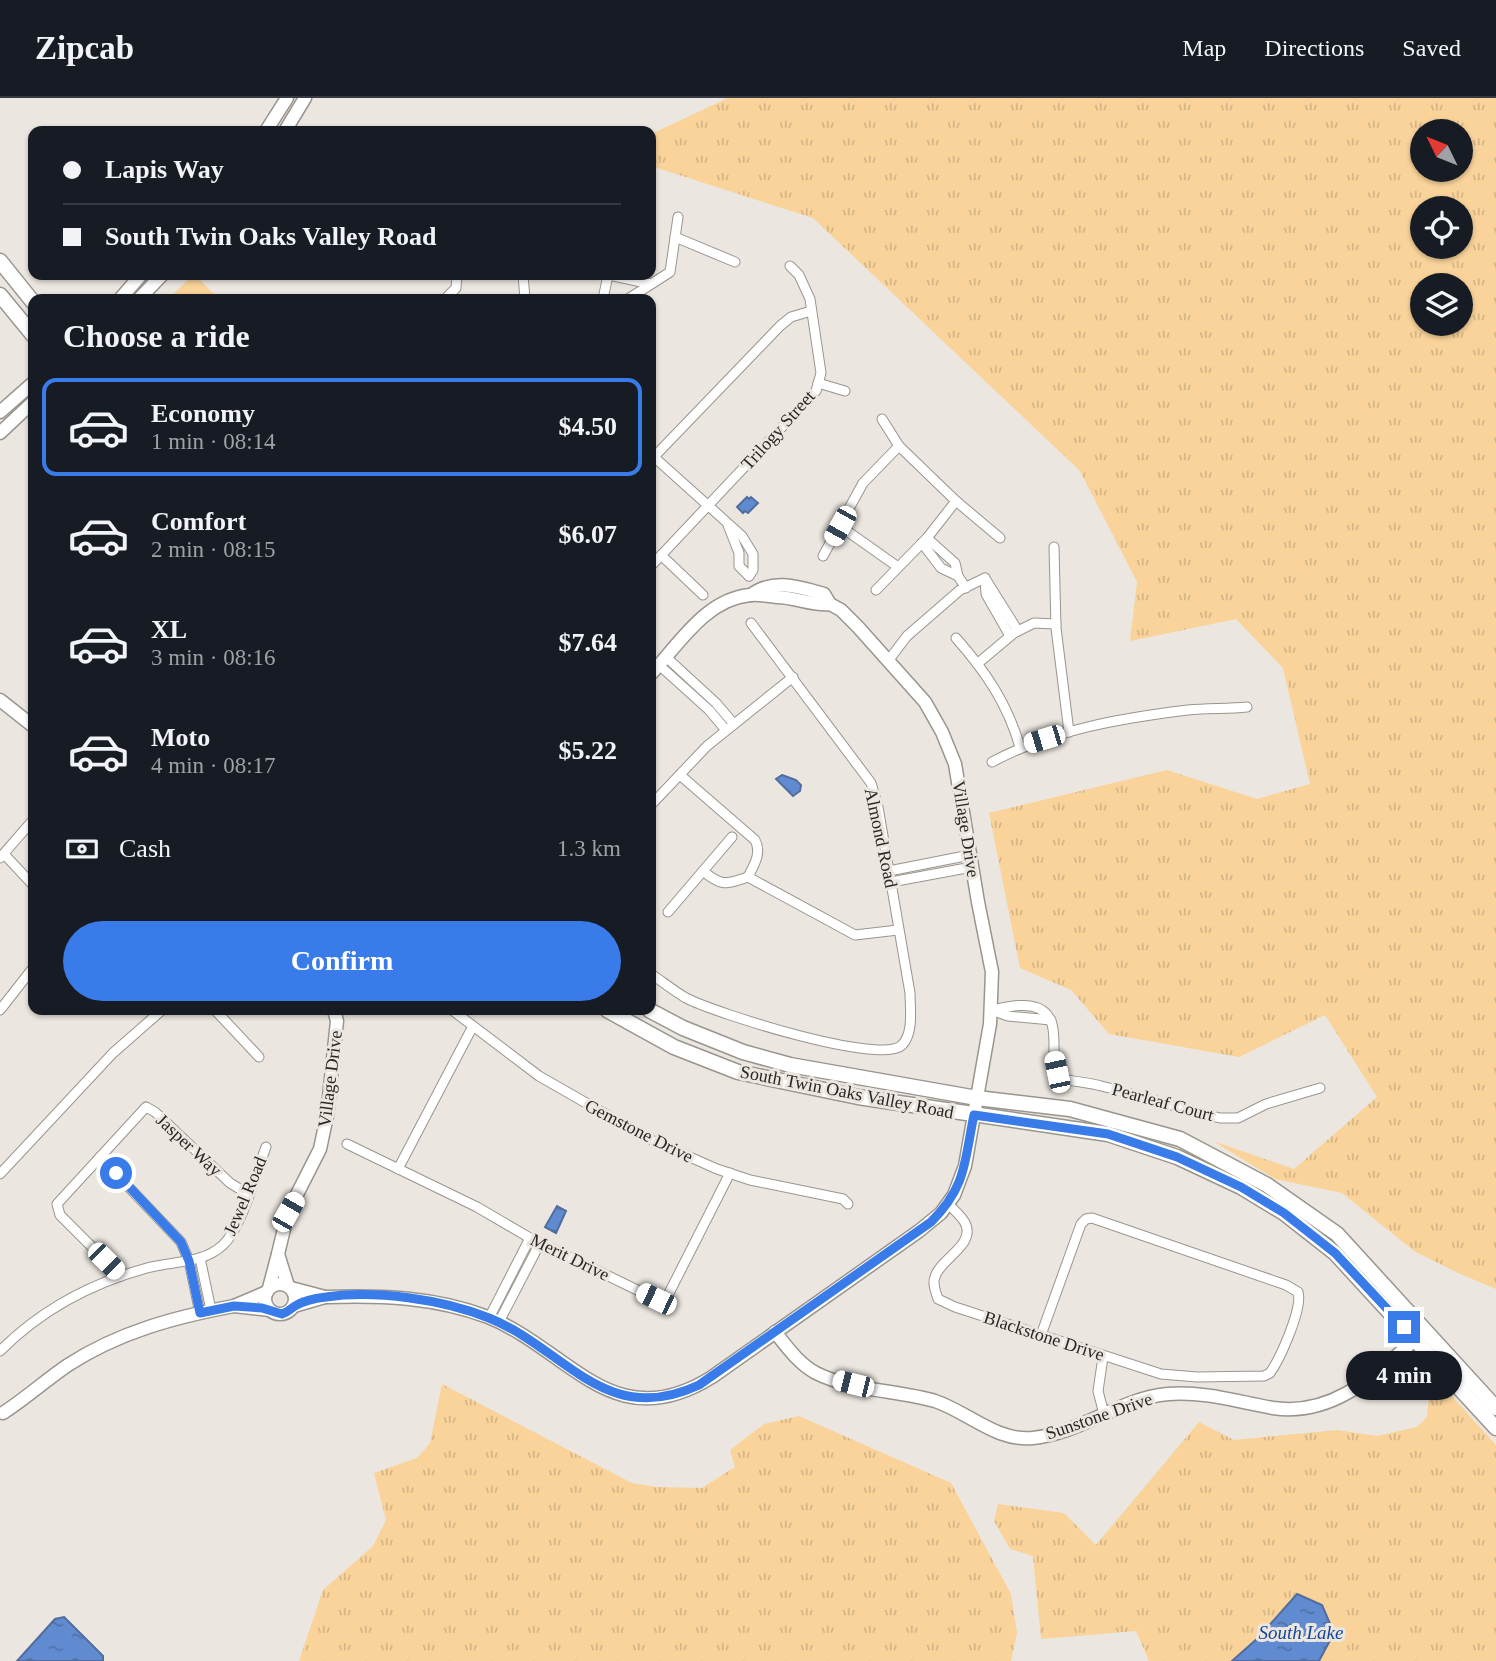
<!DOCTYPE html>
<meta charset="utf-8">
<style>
:root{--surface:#171b24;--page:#20242c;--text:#f1f3f6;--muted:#9ea1a6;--line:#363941;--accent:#397be9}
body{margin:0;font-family:Georgia,serif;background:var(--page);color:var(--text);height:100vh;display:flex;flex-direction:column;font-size:26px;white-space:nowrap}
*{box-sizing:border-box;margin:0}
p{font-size:23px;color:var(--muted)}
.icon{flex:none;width:38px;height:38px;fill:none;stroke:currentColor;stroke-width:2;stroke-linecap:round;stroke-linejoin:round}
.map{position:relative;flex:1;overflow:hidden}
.drawer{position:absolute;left:28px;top:196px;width:628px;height:721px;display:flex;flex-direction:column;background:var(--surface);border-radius:14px;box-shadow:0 2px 5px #0004}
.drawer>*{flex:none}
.hud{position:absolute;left:28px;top:28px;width:628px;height:154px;border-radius:14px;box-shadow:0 2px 5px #0004;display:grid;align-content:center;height:154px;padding:0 35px;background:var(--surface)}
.needle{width:46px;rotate:313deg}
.tools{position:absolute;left:1410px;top:21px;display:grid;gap:14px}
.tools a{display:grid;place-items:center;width:63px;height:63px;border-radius:50%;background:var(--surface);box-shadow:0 2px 5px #0004;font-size:35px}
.end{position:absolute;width:32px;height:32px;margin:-16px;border:9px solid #397be9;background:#fff;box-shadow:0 0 0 4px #fff}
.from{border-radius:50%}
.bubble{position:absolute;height:49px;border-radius:24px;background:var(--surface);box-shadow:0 2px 5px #0004;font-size:23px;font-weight:800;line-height:49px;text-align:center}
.car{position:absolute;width:21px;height:42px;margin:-21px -10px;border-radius:9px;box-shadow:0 0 5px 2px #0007;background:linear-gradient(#fff 24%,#345 0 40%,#fff 0 76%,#345 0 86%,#fff 0)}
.hud b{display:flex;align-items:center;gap:24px;height:66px;font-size:26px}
.hud b+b{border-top:2px solid var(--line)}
.hud i{width:18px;height:18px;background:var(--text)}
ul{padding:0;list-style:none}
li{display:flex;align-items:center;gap:21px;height:98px;margin:0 14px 10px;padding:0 21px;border:4px solid transparent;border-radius:14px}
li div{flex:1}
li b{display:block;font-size:26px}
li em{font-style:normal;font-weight:800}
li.active{border-color:var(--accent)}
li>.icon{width:63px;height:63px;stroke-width:1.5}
h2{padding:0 35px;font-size:32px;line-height:84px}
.pay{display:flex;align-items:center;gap:18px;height:77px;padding:0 35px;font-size:26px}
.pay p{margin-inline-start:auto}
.button{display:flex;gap:14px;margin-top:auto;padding:14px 35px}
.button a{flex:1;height:80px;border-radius:42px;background:var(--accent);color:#fff;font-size:28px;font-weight:800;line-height:80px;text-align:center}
header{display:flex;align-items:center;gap:42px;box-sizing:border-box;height:98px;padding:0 35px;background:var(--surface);border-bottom:2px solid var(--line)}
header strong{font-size:33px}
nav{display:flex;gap:38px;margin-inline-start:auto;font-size:24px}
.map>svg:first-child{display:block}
.grass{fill:url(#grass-tufts);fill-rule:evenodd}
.pitch{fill:#f9d39a}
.water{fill:url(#water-ripples);stroke:#506d9d;stroke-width:2}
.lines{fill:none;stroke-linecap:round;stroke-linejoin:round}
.street-casing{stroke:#99958e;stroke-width:11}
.secondary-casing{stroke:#99958e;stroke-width:15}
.primary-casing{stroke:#99958e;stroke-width:17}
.street{stroke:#fff;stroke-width:9}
.secondary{stroke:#fff;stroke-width:12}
.primary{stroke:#fff;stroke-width:14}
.route{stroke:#397be9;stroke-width:9}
.labels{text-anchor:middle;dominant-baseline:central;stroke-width:6;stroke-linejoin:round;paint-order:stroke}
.street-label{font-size:18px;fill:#292725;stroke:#ebe6df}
.water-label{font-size:19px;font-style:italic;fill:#144698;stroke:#ebe6df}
</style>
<header>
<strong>Zipcab</strong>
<nav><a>Map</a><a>Directions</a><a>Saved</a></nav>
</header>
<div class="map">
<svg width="1496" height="1563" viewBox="0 0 1496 1563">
<defs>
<pattern id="grass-tufts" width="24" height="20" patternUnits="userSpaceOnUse" patternTransform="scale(1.75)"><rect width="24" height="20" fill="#f9d39a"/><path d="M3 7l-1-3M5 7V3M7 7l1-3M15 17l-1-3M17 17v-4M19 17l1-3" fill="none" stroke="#d5b585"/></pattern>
<pattern id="water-ripples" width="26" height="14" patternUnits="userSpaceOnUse" patternTransform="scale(1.75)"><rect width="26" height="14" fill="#618bd0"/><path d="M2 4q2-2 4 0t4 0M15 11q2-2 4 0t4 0" fill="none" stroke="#5072a9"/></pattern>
</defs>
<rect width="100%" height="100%" fill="#ebe6df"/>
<g class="grass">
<path d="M728 0H1496V1191L1458 1175 1414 1153 1342 1095 1275 1081 1213 1043 1294 1071 1377 999 1325 917 1239 959 1109 936 1071 892 1020 870 989 715 1167 672 1257 701 1310 686 1283 570 1236 521 1130 543 1137 484 1080 373 813 120 651 68V36ZM1423 33H1461V72H1423ZM1461 110V149H1423V110ZM1423 187H1461V226H1423Z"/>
<polygon points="1431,1275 1496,1347 1496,1563 1319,1563 1334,1535 1259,1539 1232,1563 1149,1563 1136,1533 1041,1541 1033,1458 1010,1451 994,1423 998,1406 1064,1415 1096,1447 1199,1324 1234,1342 1337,1332 1377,1338 1417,1329 1427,1319"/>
<polygon points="442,1286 632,1385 656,1389 702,1390 735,1369 730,1352 764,1326 799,1318 951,1385 1011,1496 1017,1535 1011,1563 299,1563 323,1492 373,1448 386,1422 374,1375 417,1360 430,1345"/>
</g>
<polygon class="pitch" points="193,177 195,177 219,201 168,201"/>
<g class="water">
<polygon points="747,399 749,401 751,399 758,405 748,415 745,413 743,415 737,409"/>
<polygon points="782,677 796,682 801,687 800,693 793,698 776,681"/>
<polygon points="557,1108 566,1113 556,1135 545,1129"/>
<polygon points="1297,1496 1322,1507 1334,1535 1319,1563 1232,1563 1259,1539"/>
<polygon points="64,1519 103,1558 103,1563 17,1563 55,1521"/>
</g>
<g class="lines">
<g class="street-casing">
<g id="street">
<polyline points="675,139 735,164"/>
<polyline points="523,177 525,201"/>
<polyline points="609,177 651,186"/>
<polyline points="445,201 456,190 457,177"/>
<polyline points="603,201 608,177"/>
<polyline points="628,201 670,174 678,119"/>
<polyline points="818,285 845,293"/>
<polyline points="882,321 899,348 956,403 1000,440"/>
<polyline points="654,359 742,438 753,456 753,472 749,478"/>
<polyline points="651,362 780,228 791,219 811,213"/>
<polyline points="728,427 739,455 739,468 749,478"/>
<polyline points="840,428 898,469"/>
<polyline points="927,440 955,465 958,478 966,490"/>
<polyline points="922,445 941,470 958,478"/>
<polyline points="1054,449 1056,530 1069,634"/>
<polyline points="661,457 703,497"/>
<polyline points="823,458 863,385 899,348"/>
<polyline points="651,468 816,293 821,275 810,201 799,177 790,168"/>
<polyline points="985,480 986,496 1010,538"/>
<polyline points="986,482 1018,533"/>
<polyline points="876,492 927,440 956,403"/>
<path d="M956 540C986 574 1007 605 1020 649"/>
<polyline points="666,559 716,605 733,625"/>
<polyline points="888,563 907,538 960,492 985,480"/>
<polyline points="977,566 1014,535 1034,525 1056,526"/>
<polyline points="659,567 709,612 725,631"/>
<path d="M992 664C1052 632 1121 620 1188 612 1208 610 1228 611 1247 609"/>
<path d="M680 677 755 742C762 755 754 767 748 779"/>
<polyline points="651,707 707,648 793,579"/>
<polyline points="4,756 33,787"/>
<polyline points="0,760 33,722"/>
<path d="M703 773C722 789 726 786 748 779"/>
<polyline points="889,773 970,757"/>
<polyline points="748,779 855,837 898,832"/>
<polyline points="891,784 972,769"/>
<polyline points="668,814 732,739"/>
<path d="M651 876C663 884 674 893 686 900 715 915 881 968 902 947 914 935 910 910 910 895L878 709 871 685 751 525"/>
<polyline points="0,912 33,870"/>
<polyline points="215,912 259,959"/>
<polyline points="452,912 539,978 649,1041 717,1071 750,1082 843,1101 848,1106"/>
<path d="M990 912C1004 910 1024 904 1038 910 1068 923 1042 970 1064 981 1069 983 1093 985 1101 988 1141 998 1180 1010 1220 1020H1238L1266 1006 1320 990"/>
<polyline points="994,913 1008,918 1051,922"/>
<polyline points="347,1046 477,1109 530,1140 664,1205 730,1075"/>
<polyline points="100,1059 181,1144 189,1163 200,1215"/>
<polyline points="398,1071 473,928"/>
<polyline points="0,1076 113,955 162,912"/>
<path d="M948 1106C954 1112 963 1119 966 1127 974 1148 940 1161 935 1179 932 1186 936 1194 938 1201L955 1209 1161 1276 1197 1279 1264 1278 1270 1275C1280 1261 1303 1210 1298 1194L1286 1187 1092 1120 1086 1121 1081 1126 1041 1237"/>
<polyline points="200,1160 211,1212"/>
<polyline points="121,1178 60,1117 57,1106 146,1009 155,1014 230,1085 248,1096"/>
<polyline points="489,1220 530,1140"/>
<polyline points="499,1224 540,1145"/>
<path d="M0 1253C41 1212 92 1185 147 1170 172 1163 203 1166 223 1147 242 1129 256 1075 266 1049"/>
<polyline points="1103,1259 1098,1293 1104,1316"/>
</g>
</g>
<g class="secondary-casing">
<g id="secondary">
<polyline points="266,33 287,0"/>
<polyline points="285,33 305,0"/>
<polyline points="120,201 141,177"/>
<polyline points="139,201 162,177"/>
<polyline points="0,314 33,285"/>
<polyline points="0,335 33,304"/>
<path d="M651 576C679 546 706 501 750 497 758 496 769 498 777 499 795 499 812 508 830 506"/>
<polyline points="0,602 33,628"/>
<polyline points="278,1156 288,1114 320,1051 327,1018 337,923 334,912"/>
<circle cx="280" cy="1201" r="15"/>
<polyline points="269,1190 278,1156 288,1188"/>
<polyline points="291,1190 325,1199 294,1208"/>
<polyline points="267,1194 234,1208 270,1212"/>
<path d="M325 1199C381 1197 435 1199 488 1219 570 1252 613 1341 712 1279L919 1133 941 1115 954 1097 965 1068 990 926 992 874 978 804 955 666 942 634 925 604 858 529 841 512 830 506 824 496C799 489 773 480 751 497"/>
<path d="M775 1234C787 1249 799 1266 816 1275 852 1293 897 1292 935 1303 968 1314 997 1344 1033 1340 1082 1335 1120 1300 1168 1296 1205 1293 1238 1304 1273 1310 1335 1319 1377 1275 1420 1237"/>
<path d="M3 1315C26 1300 46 1282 68 1267 119 1234 175 1219 234 1208"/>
</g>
</g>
<g class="primary-casing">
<g id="primary">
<polyline points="0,163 33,204"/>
<polyline points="0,197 33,237"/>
<polyline points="607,912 674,949 738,974 858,999 1108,1036 1177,1059 1241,1089 1284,1115 1335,1155 1496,1330"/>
<polyline points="649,912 683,930 743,954 790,967 977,1000 1070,1011 1180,1041 1267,1087 1337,1136 1496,1310"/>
</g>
</g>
<use href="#street" class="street"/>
<use href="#secondary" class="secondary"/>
<use href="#primary" class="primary"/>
</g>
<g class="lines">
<path class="route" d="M116 1075 181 1144 189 1163 200 1215 234 1208 262 1210 282 1216C288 1214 290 1211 295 1208 303 1203 317 1200 326 1199 375 1192 442 1201 489 1220 566 1251 605 1331 699 1287L931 1124C967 1088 964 1064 974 1017L1108 1036 1177 1059 1241 1089 1284 1115 1335 1155 1404 1229"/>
</g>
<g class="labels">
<g class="street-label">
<text transform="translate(778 332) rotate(-48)">Trilogy Street</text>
<text transform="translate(966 731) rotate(81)">Village Drive</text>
<text transform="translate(881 740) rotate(78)">Almond Road</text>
<text transform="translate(330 981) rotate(-83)">Village Drive</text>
<text transform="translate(847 994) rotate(11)">South Twin Oaks Valley Road</text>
<text transform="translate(1163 1004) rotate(15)">Pearleaf Court</text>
<text transform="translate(639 1033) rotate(27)">Gemstone Drive</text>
<text transform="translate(189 1047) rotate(43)">Jasper Way</text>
<text transform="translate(245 1098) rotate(-67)">Jewel Road</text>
<text transform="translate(570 1159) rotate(26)">Merit Drive</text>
<text transform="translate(1044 1238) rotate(18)">Blackstone Drive</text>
<text transform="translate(1099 1318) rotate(-19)">Sunstone Drive</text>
</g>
<g class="water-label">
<text x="1301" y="1534">South Lake</text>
</g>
</g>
</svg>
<div class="tools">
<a><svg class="needle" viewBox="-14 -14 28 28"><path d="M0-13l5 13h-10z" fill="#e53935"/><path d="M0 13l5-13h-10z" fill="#9ea1a6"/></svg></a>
<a><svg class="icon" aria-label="locate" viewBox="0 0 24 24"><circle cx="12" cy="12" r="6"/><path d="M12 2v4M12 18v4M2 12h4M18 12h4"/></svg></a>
<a><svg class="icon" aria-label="layers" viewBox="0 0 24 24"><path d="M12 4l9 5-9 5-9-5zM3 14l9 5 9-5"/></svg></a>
</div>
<i class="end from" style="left:116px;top:1075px"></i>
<i class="end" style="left:1404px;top:1229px"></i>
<div class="bubble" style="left:1346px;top:1253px;width:116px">4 min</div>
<i class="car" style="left:840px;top:428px;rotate:209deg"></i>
<i class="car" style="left:1044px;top:641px;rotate:253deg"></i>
<i class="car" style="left:1057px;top:974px;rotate:348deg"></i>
<i class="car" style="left:288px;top:1114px;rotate:30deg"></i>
<i class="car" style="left:106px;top:1163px;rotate:135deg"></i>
<i class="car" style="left:656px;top:1201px;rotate:296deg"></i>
<i class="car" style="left:853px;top:1286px;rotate:284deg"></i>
<div class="hud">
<b><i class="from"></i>Lapis Way</b>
<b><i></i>South Twin Oaks Valley Road</b>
</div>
<section class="drawer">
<h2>Choose a ride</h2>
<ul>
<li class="active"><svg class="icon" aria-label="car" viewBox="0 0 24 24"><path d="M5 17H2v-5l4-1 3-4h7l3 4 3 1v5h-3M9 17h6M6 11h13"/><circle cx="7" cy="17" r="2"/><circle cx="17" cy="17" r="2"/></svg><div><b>Economy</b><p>1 min · 08:14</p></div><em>$4.50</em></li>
<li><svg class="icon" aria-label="car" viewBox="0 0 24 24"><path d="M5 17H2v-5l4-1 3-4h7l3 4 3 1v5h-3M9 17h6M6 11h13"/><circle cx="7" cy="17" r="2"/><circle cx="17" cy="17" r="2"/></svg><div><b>Comfort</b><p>2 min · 08:15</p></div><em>$6.07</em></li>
<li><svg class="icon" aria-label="car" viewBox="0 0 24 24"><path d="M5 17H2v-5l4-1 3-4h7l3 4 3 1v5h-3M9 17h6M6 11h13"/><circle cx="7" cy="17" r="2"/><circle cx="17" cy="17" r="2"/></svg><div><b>XL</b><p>3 min · 08:16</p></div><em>$7.64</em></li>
<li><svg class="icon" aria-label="car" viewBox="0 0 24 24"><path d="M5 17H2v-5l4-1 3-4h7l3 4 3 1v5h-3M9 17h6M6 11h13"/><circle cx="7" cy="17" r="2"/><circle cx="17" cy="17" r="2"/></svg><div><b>Moto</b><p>4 min · 08:17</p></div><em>$5.22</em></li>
</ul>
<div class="pay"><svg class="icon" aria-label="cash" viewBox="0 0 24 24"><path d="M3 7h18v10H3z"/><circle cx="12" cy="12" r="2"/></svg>Cash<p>1.3 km</p></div>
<div class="button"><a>Confirm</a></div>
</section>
</div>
